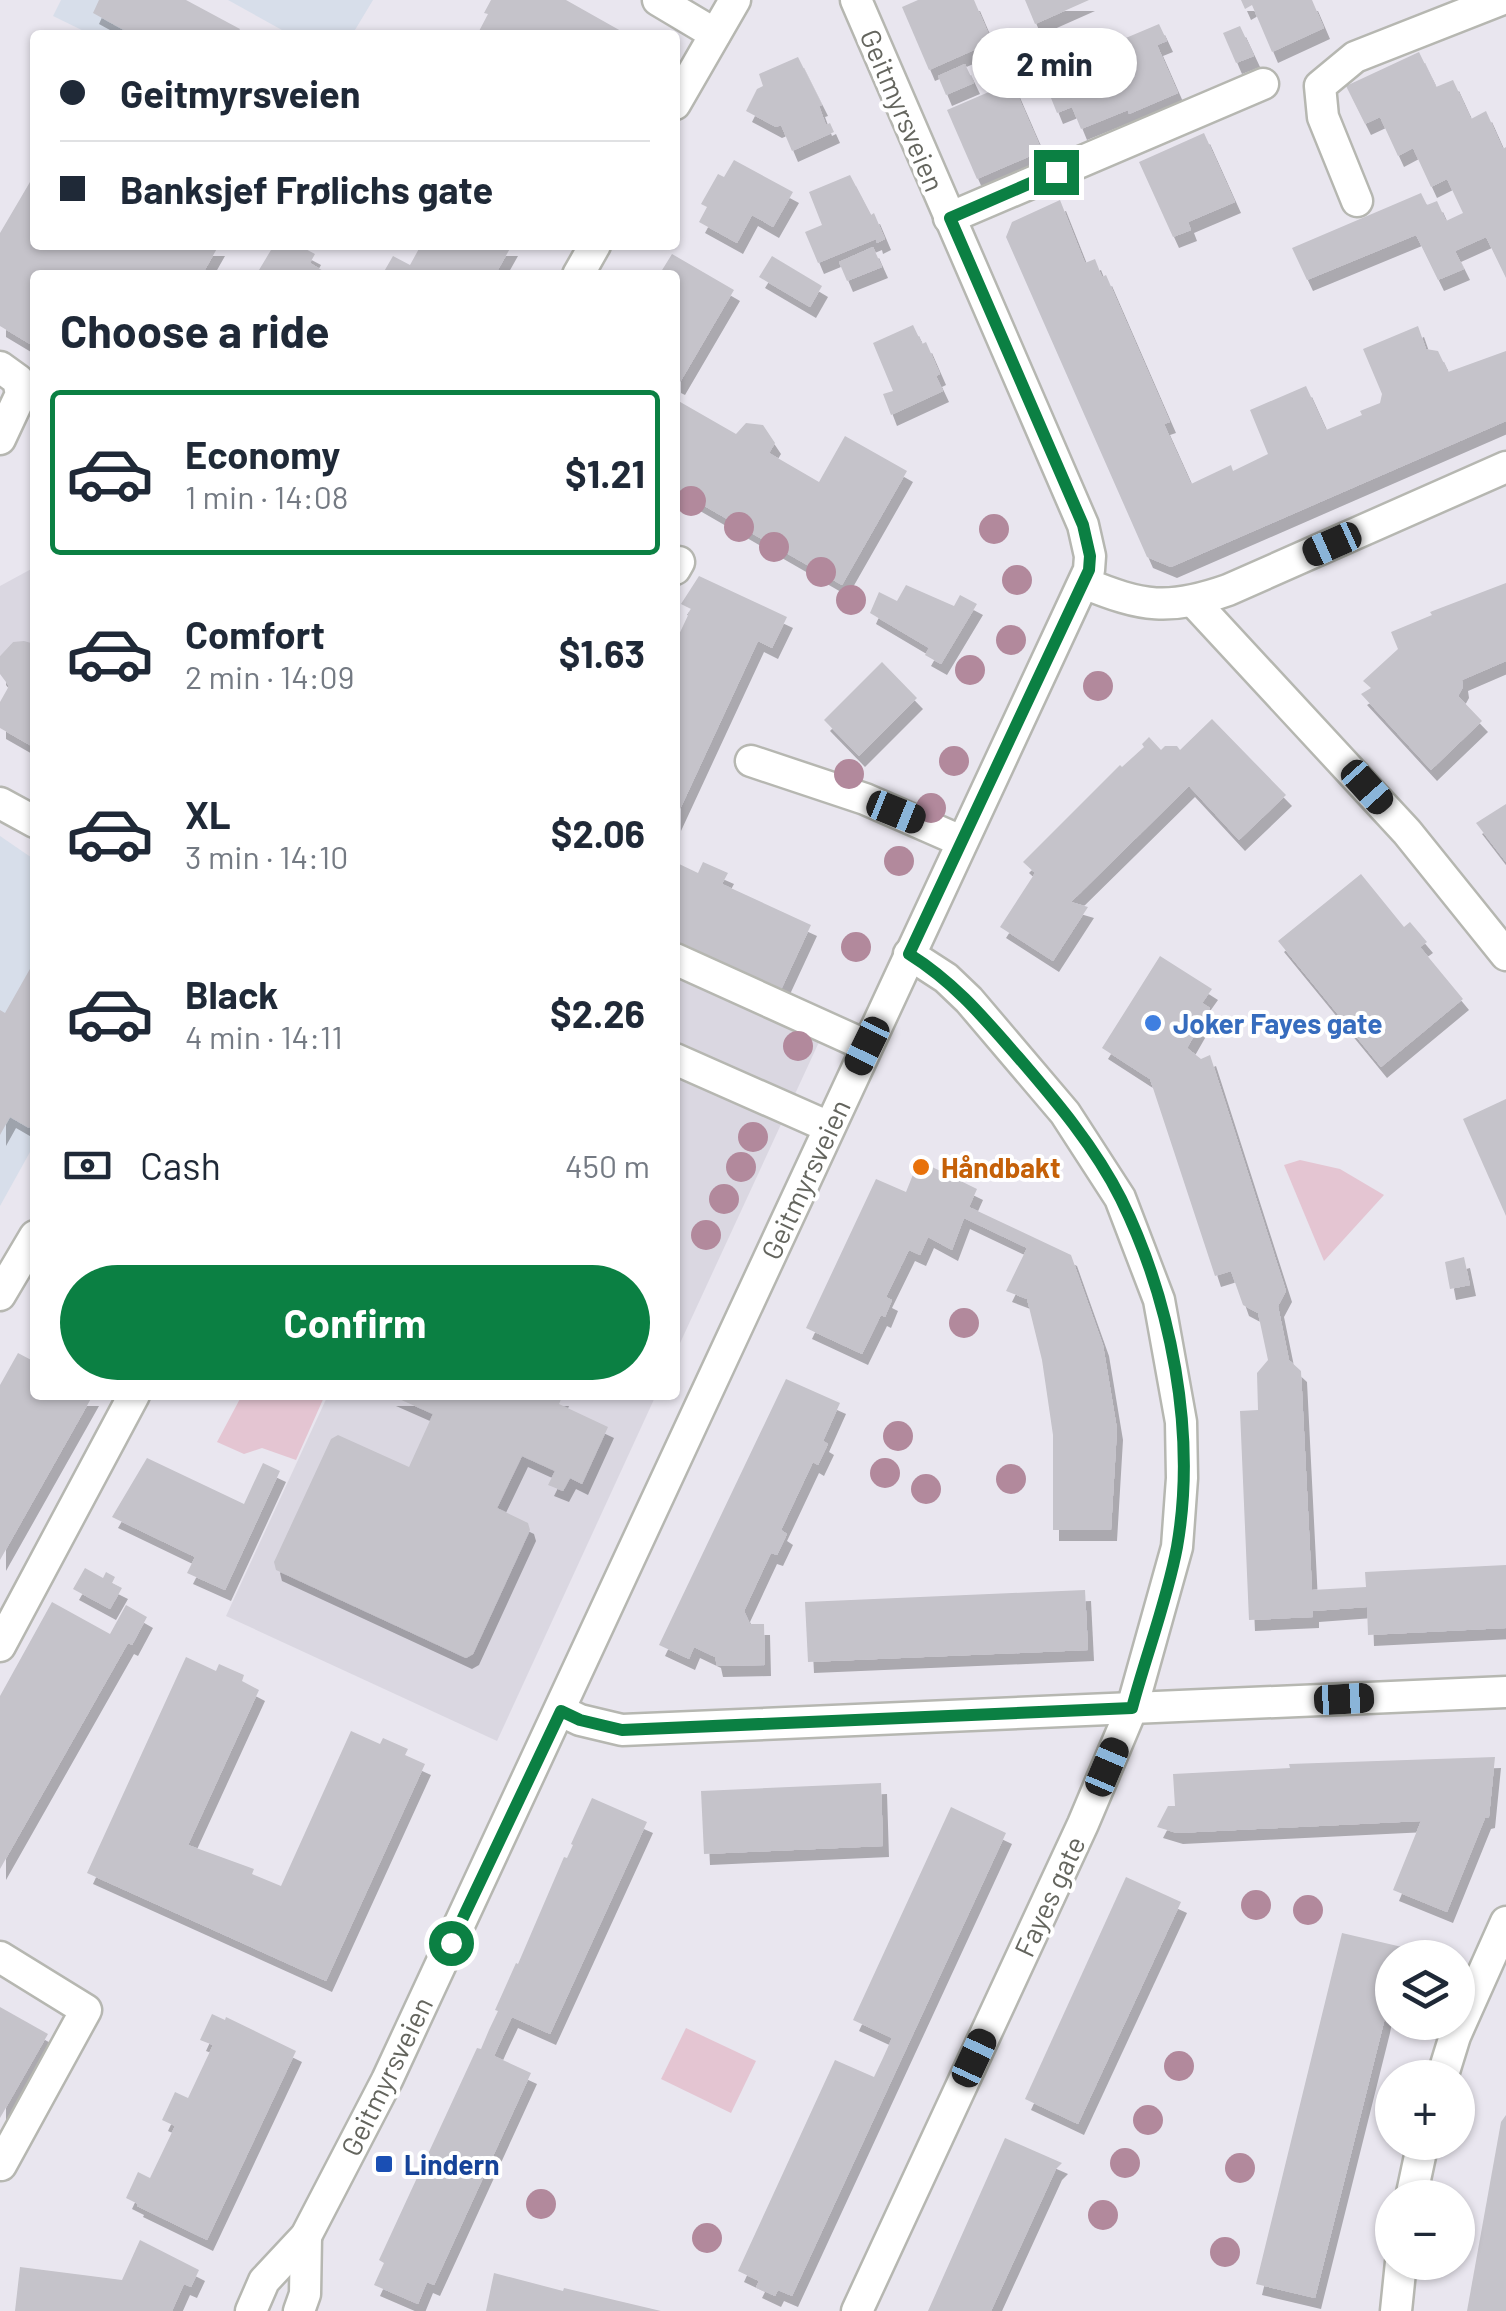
<!DOCTYPE html>
<meta charset="utf-8">
<style>
:root{--surface:#fff;--page:#f2f2f3;--text:#1f2937;--muted:#747a83;--line:#e0e1e3;--accent:#0b8043}
body{margin:0;font-family:Barlow,sans-serif;background:var(--page);color:var(--text);height:100vh;display:flex;flex-direction:column;font-size:38px;white-space:nowrap}
*{box-sizing:border-box;margin:0}
p{font-size:32px;color:var(--muted)}
.icon{flex:none;width:55px;height:55px;fill:none;stroke:currentColor;stroke-width:2;stroke-linecap:round;stroke-linejoin:round}
.map{position:relative;flex:1;overflow:hidden}
.sheet{position:absolute;left:30px;top:270px;width:650px;height:1130px;display:flex;flex-direction:column;background:var(--surface);border-radius:10px;box-shadow:0 2px 8px #0004}
.sheet>*{flex:none}
.guide{position:absolute;left:30px;top:30px;width:650px;height:220px;border-radius:10px;box-shadow:0 2px 8px #0004;display:grid;align-content:center;height:220px;padding:0 30px;background:var(--surface)}
.buttons{position:absolute;left:1375px;top:1940px;display:grid;gap:20px}
.buttons a{display:grid;place-items:center;width:100px;height:100px;border-radius:50%;background:var(--surface);box-shadow:0 2px 8px #0004;font-size:50px}
.end{position:absolute;width:45px;height:45px;margin:-22px;border:12px solid #0b8043;background:#fff;box-shadow:0 0 0 5px #fff}
.from{border-radius:50%}
.bubble{position:absolute;height:70px;border-radius:35px;background:var(--surface);box-shadow:0 2px 8px #0004;font-size:32px;font-weight:700;line-height:70px;text-align:center}
.car{position:absolute;width:30px;height:60px;margin:-30px -15px;border-radius:12px;box-shadow:0 0 8px 2px #0007;background:linear-gradient(#222 24%,#8ab4d8 0 40%,#222 0 76%,#8ab4d8 0 86%,#222 0)}
.guide b{display:flex;align-items:center;gap:35px;height:95px;font-size:38px}
.guide b+b{border-top:2px solid var(--line)}
.guide i{width:25px;height:25px;background:var(--text)}
ul{padding:0;list-style:none}
li{display:flex;align-items:center;gap:30px;height:165px;margin:0 20px 15px;padding:0 10px;border:5px solid transparent;border-radius:10px}
li div{flex:1}
li b{display:block;font-size:38px}
li em{font-style:normal;font-weight:700}
li.selected{border-color:var(--accent)}
li>.icon{width:90px;height:90px;stroke-width:1.5}
h2{padding:0 30px;font-size:45px;line-height:120px}
.pay{display:flex;align-items:center;gap:25px;height:110px;padding:0 30px;font-size:38px}
.pay p{margin-inline-start:auto}
.primary-button{display:flex;gap:20px;margin-top:auto;padding:20px 30px}
.primary-button a{flex:1;height:115px;border-radius:60px;background:var(--accent);color:#fff;font-size:40px;font-weight:700;line-height:115px;text-align:center}
.map>svg:first-child{display:block}
.education{fill:#dad7e1}
.medical{fill:#d7deea}
.green{fill:#e4c5d2}
.building{fill:#c5c3ca;filter:url(#shadow)}
.lines{fill:none;stroke-linecap:round;stroke-linejoin:round}
.minor-casing{stroke:#b6b7b1;stroke-width:35}
.minor{stroke:#fff;stroke-width:30}
.tree{fill:#b2899c}
.route{stroke:#0b8043;stroke-width:12}
.shop-dot{fill:#3f7fe0;stroke:#fff;stroke-width:4}
.food-dot{fill:#e8710a;stroke:#fff;stroke-width:4}
.transit-dot{fill:#1a4fb4;stroke:#fff;stroke-width:4}
.labels{text-anchor:middle;dominant-baseline:central;stroke-width:8;stroke-linejoin:round;paint-order:stroke}
.street-label{font-size:28px;fill:#64655e;stroke:#fff}
.shop-label{font-size:28px;font-weight:bold;fill:#366cbe;stroke:#fff;text-anchor:start}
.food-label{font-size:28px;font-weight:bold;fill:#c56008;stroke:#fff;text-anchor:start}
.transit-label{font-size:28px;font-weight:bold;fill:#164399;stroke:#fff;text-anchor:start}
</style>
<div class="map">
<svg width="1506" height="2311" viewBox="0 0 1506 2311">
<defs>
<filter id="shadow"><feDropShadow dx="6" dy="11" stdDeviation="0" flood-color="#0004"/></filter>
</defs>
<rect width="100%" height="100%" fill="#e9e6ef"/>
<g class="education">
<polygon points="35,567 35,643 13,642 0,656 0,586"/>
<polygon points="675,974 819,1042 675,1354"/>
<polygon points="328,1395 656,1395 497,1741 226,1616"/>
</g>
<g class="medical">
<polygon points="61,0 160,0 139,35 92,35 53,16"/>
<polygon points="228,0 373,0 352,35 291,35"/>
<polygon points="0,836 35,860 35,1143 0,1206"/>
</g>
<g class="green">
<polygon points="1300,1160 1340,1169 1384,1195 1324,1261 1284,1165"/>
<polygon points="242,1395 325,1395 296,1460 262,1448 244,1454 217,1442"/>
<polygon points="686,2028 756,2061 731,2113 661,2079"/>
</g>
<g class="building">
<polygon points="99,0 186,0 240,29 237,35 133,35 93,13"/>
<polygon points="491,0 566,0 621,31 619,35 477,35 488,14 484,13"/>
<polygon points="918,0 974,0 992,42 929,70 902,7"/>
<polygon points="1025,0 1089,0 1035,24"/>
<polygon points="1241,0 1312,0 1324,28 1272,52 1252,5 1245,9"/>
<polygon points="1159,24 1167,41 1157,45 1178,93 1129,114 1128,110 1081,129 1072,107 1057,113 1049,93 1063,87 1055,69 1082,57 1075,41 1090,34 1100,57 1108,54 1106,50 1122,42 1121,40"/>
<polygon points="1240,26 1254,56 1236,63 1223,33"/>
<polygon points="1419,52 1436,87 1453,80 1471,119 1486,111 1503,149 1506,147 1506,278 1486,237 1455,251 1464,269 1438,280 1416,235 1307,280 1292,248 1421,193 1427,205 1437,201 1446,221 1463,213 1447,179 1431,187 1413,148 1398,156 1380,117 1365,124 1346,86"/>
<polygon points="798,57 822,105 819,106 826,125 830,123 834,132 792,151 781,125 776,127 746,111 757,89 763,86 759,74"/>
<polygon points="965,64 974,83 946,95 938,76"/>
<polygon points="1012,82 1042,151 977,179 947,110"/>
<polygon points="1204,133 1235,202 1188,222 1191,230 1173,237 1139,162"/>
<polygon points="734,160 793,192 773,227 752,215 737,243 699,222 707,207 701,204 718,174 724,177"/>
<polygon points="850,175 871,215 874,213 885,239 877,243 876,239 818,263 805,232 822,225 809,192"/>
<polygon points="30,182 35,185 35,245 219,245 202,275 35,275 35,347 0,326 0,233"/>
<polygon points="1060,200 1085,263 1095,259 1102,277 1106,275 1170,422 1164,424 1191,484 1231,465 1233,471 1268,454 1250,410 1306,386 1326,430 1362,415 1360,411 1380,403 1382,394 1363,349 1418,326 1426,349 1438,351 1448,372 1506,351 1506,421 1171,567 1147,557 1006,237 1012,222"/>
<polygon points="274,245 298,245 315,254 310,263 330,275 256,275"/>
<polygon points="421,245 512,245 495,275 382,275 393,256 410,265"/>
<polygon points="873,247 882,267 847,281 839,262"/>
<polygon points="672,254 734,290 679,384 675,382 675,275 659,275"/>
<polygon points="772,256 822,286 810,307 759,277"/>
<polygon points="913,325 922,344 926,342 940,374 936,376 943,391 891,415 883,394 893,391 873,343"/>
<polygon points="675,399 736,434 746,423 763,425 775,443 769,453 819,482 845,436 907,471 842,585 675,489"/>
<polygon points="699,576 787,617 772,648 758,641 675,820 675,643 691,609 681,604"/>
<polygon points="1506,583 1506,661 1462,680 1463,687 1458,696 1482,721 1431,770 1361,694 1371,688 1363,681 1398,649 1391,632 1432,615 1430,612"/>
<polygon points="906,585 954,606 960,595 977,604 941,664 925,655 929,648 870,613 879,592 897,601"/>
<polygon points="24,641 35,644 35,748 0,728 0,702 9,686 0,674 0,656 13,642"/>
<polygon points="882,662 917,698 859,756 824,720"/>
<polygon points="1212,719 1286,795 1239,840 1189,786 1071,902 1088,907 1053,961 1000,927 1035,873 1023,862 1120,765 1122,767 1144,747 1142,744 1149,737 1161,750 1165,746 1177,746 1180,750"/>
<polygon points="1506,804 1506,862 1476,823"/>
<polygon points="675,862 698,873 703,862 728,873 722,884 811,925 779,994 675,946"/>
<polygon points="1361,874 1404,927 1410,922 1427,942 1420,947 1463,999 1381,1067 1278,941"/>
<polygon points="1160,956 1212,989 1202,1003 1210,1008 1187,1048 1201,1059 1210,1055 1286,1291 1278,1306 1289,1360 1301,1371 1312,1590 1366,1587 1365,1572 1506,1565 1506,1628 1368,1635 1367,1607 1313,1611 1313,1617 1249,1620 1240,1411 1258,1410 1257,1373 1268,1360 1258,1313 1243,1305 1231,1271 1215,1276 1150,1079 1102,1048"/>
<polygon points="35,960 35,1118 29,1128 10,1117 0,1135 0,1010 5,1013"/>
<polygon points="1506,1099 1506,1216 1463,1119"/>
<polygon points="926,1164 977,1189 969,1207 1071,1255 1103,1345 1117,1429 1111,1530 1053,1530 1053,1435 1042,1360 1027,1299 1006,1291 1027,1248 964,1218 952,1250 928,1237 920,1255 909,1250 886,1297 892,1300 885,1317 881,1315 862,1354 806,1328 876,1179 906,1192 916,1167"/>
<polygon points="1464,1257 1470,1285 1450,1289 1445,1262"/>
<polygon points="18,1353 35,1362 35,1395 93,1395 0,1560 0,1385"/>
<polygon points="786,1379 840,1403 823,1441 828,1444 818,1465 813,1462 781,1530 787,1534 777,1555 771,1553 744,1611 750,1624 764,1624 765,1665 717,1666 715,1657 694,1647 689,1659 659,1645"/>
<polygon points="390,1395 563,1395 559,1404 608,1427 582,1484 570,1478 563,1491 548,1485 555,1471 522,1456 497,1508 528,1523 530,1530 473,1654 466,1658 276,1570 274,1562 331,1439 338,1435 409,1467 433,1414"/>
<polygon points="147,1458 244,1504 263,1463 280,1471 225,1590 187,1573 195,1557 112,1517"/>
<polygon points="85,1568 103,1578 106,1572 115,1577 112,1583 122,1588 110,1609 73,1589"/>
<polygon points="1085,1590 1088,1650 808,1662 805,1602"/>
<polygon points="52,1602 110,1634 126,1605 147,1617 132,1645 128,1643 0,1869 0,1696"/>
<polygon points="186,1657 216,1671 219,1664 244,1675 242,1681 259,1690 188,1845 254,1869 252,1874 281,1886 351,1731 380,1744 383,1738 408,1749 405,1755 425,1764 326,1981 87,1873"/>
<polygon points="1495,1757 1489,1817 1485,1818 1447,1912 1393,1890 1421,1821 1177,1833 1157,1827 1168,1806 1175,1806 1173,1774 1290,1768 1289,1764"/>
<polygon points="881,1783 883,1846 704,1854 701,1791"/>
<polygon points="592,1798 647,1822 550,2034 512,2017 503,2036 494,2056 531,2073 434,2285 427,2282 418,2304 374,2285 384,2263 379,2260 477,2048 481,2049 489,2030 498,2011 495,2010 516,1963 518,1964 564,1857 567,1858 573,1845 571,1844"/>
<polygon points="951,1807 1006,1833 792,2296 778,2290 775,2296 756,2287 759,2281 738,2271 835,2060 874,2077 883,2058 892,2038 853,2020"/>
<polygon points="1126,1877 1181,1902 1078,2124 1025,2099"/>
<polygon points="1342,1933 1402,1947 1397,1958 1392,1958 1392,1980 1384,2022 1315,2298 1256,2284"/>
<polygon points="0,2007 48,2034 0,2118"/>
<polygon points="212,2014 225,2020 226,2017 296,2051 207,2240 137,2206 138,2204 126,2198 138,2172 150,2178 175,2126 162,2120 175,2092 188,2098 213,2045 200,2040"/>
<polygon points="1506,2115 1506,2311 1467,2311 1501,2122"/>
<polygon points="1005,2138 1062,2163 1056,2169 991,2311 928,2311"/>
<polygon points="140,2240 199,2270 191,2287 184,2284 172,2311 15,2311 20,2267 122,2280"/>
<polygon points="494,2273 563,2291 564,2288 661,2311 486,2311"/>
</g>
<g class="lines">
<g class="minor-casing">
<g id="minor">
<polyline points="658,0 715,34"/>
<polyline points="675,104 735,0"/>
<polyline points="1357,201 1323,117 1320,86 1355,57 1500,0"/>
<polyline points="949,218 1263,84"/>
<polyline points="578,275 595,245"/>
<polyline points="0,367 18,380 21,394 0,439"/>
<polyline points="675,569 679,562"/>
<path d="M1084 583C1143 607 1168 611 1228 590L1506 467"/>
<polyline points="1194,602 1407,832 1506,955"/>
<polyline points="751,761 865,799 961,841"/>
<polyline points="0,803 35,822"/>
<polyline points="675,959 867,1046"/>
<polyline points="675,1059 829,1127"/>
<polyline points="0,1295 35,1236"/>
<polyline points="0,1646 134,1395"/>
<polyline points="561,1711 580,1720 622,1730 1506,1692"/>
<polyline points="0,1957 86,2010 1,2165"/>
<polyline points="1442,2078 1455,2036 1506,1922"/>
<polyline points="1411,2198 1423,2142"/>
<polyline points="251,2311 264,2281 306,2236 387,2080 1089,570 1090,556 1083,525 856,0"/>
<polyline points="299,2311 305,2294 306,2236"/>
<polyline points="857,2311 1083,1824 1132,1708 1177,1547 1182,1478 1181,1422 1159,1300 1120,1198 1065,1113 969,1000 946,978 909,954"/>
<polyline points="1396,2311 1401,2262"/>
</g>
</g>
<use href="#minor" class="minor"/>
</g>
<g class="tree">
<circle cx="691" cy="501" r="15"/>
<circle cx="739" cy="527" r="15"/>
<circle cx="994" cy="529" r="15"/>
<circle cx="774" cy="547" r="15"/>
<circle cx="821" cy="572" r="15"/>
<circle cx="1017" cy="580" r="15"/>
<circle cx="851" cy="600" r="15"/>
<circle cx="1011" cy="640" r="15"/>
<circle cx="970" cy="670" r="15"/>
<circle cx="1098" cy="686" r="15"/>
<circle cx="954" cy="761" r="15"/>
<circle cx="849" cy="774" r="15"/>
<circle cx="931" cy="808" r="15"/>
<circle cx="899" cy="861" r="15"/>
<circle cx="856" cy="947" r="15"/>
<circle cx="798" cy="1046" r="15"/>
<circle cx="753" cy="1137" r="15"/>
<circle cx="741" cy="1167" r="15"/>
<circle cx="724" cy="1199" r="15"/>
<circle cx="706" cy="1235" r="15"/>
<circle cx="964" cy="1323" r="15"/>
<circle cx="898" cy="1436" r="15"/>
<circle cx="885" cy="1473" r="15"/>
<circle cx="1011" cy="1479" r="15"/>
<circle cx="926" cy="1489" r="15"/>
<circle cx="1256" cy="1905" r="15"/>
<circle cx="1308" cy="1910" r="15"/>
<circle cx="1179" cy="2066" r="15"/>
<circle cx="1148" cy="2120" r="15"/>
<circle cx="1125" cy="2163" r="15"/>
<circle cx="1240" cy="2168" r="15"/>
<circle cx="541" cy="2204" r="15"/>
<circle cx="1103" cy="2215" r="15"/>
<circle cx="707" cy="2238" r="15"/>
<circle cx="1225" cy="2252" r="15"/>
</g>
<g class="lines">
<path class="route" d="M451 1943 561 1711 580 1720 622 1730 1132 1708C1146 1655 1167 1601 1177 1547 1197 1433 1171 1301 1121 1199 1095 1147 1056 1101 1018 1057 984 1018 954 982 909 954L1089 570 1090 556 1083 525 950 218 1056 172"/>
</g>
<circle class="shop-dot" cx="1153" cy="1023" r="10"/>
<circle class="food-dot" cx="921" cy="1167" r="10"/>
<rect class="transit-dot" x="374" y="2154" width="20" height="20" rx="5"/>
<g class="labels">
<g class="street-label">
<text transform="translate(903 110) rotate(67)">Geitmyrsveien</text>
<text transform="translate(805 1179) rotate(-65)">Geitmyrsveien</text>
<text transform="translate(1049 1896) rotate(-65)">Fayes gate</text>
<text transform="translate(386 2076) rotate(-64)">Geitmyrsveien</text>
</g>
<g class="shop-label">
<text x="1173" y="1023">Joker Fayes gate</text>
</g>
<g class="food-label">
<text x="941" y="1167">Håndbakt</text>
</g>
<g class="transit-label">
<text x="404" y="2164">Lindern</text>
</g>
</g>
</svg>
<div class="buttons">
<a><svg class="icon" aria-label="layers" viewBox="0 0 24 24"><path d="M12 4l9 5-9 5-9-5zM3 14l9 5 9-5"/></svg></a>
<a>+</a>
<a>−</a>
</div>
<i class="end from" style="left:451px;top:1943px"></i>
<i class="end" style="left:1056px;top:172px"></i>
<div class="bubble" style="left:972px;top:28px;width:165px">2 min</div>
<i class="car" style="left:1332px;top:544px;rotate:246deg"></i>
<i class="car" style="left:1367px;top:787px;rotate:138deg"></i>
<i class="car" style="left:896px;top:812px;rotate:112deg"></i>
<i class="car" style="left:867px;top:1046px;rotate:206deg"></i>
<i class="car" style="left:1344px;top:1699px;rotate:87deg"></i>
<i class="car" style="left:1107px;top:1767px;rotate:23deg"></i>
<i class="car" style="left:974px;top:2058px;rotate:25deg"></i>
<div class="guide">
<b><i class="from"></i>Geitmyrsveien</b>
<b><i></i>Banksjef Frølichs gate</b>
</div>
<section class="sheet">
<h2>Choose a ride</h2>
<ul>
<li class="selected"><svg class="icon" aria-label="car" viewBox="0 0 24 24"><path d="M5 17H2v-5l4-1 3-4h7l3 4 3 1v5h-3M9 17h6M6 11h13"/><circle cx="7" cy="17" r="2"/><circle cx="17" cy="17" r="2"/></svg><div><b>Economy</b><p>1 min · 14:08</p></div><em>$1.21</em></li>
<li><svg class="icon" aria-label="car" viewBox="0 0 24 24"><path d="M5 17H2v-5l4-1 3-4h7l3 4 3 1v5h-3M9 17h6M6 11h13"/><circle cx="7" cy="17" r="2"/><circle cx="17" cy="17" r="2"/></svg><div><b>Comfort</b><p>2 min · 14:09</p></div><em>$1.63</em></li>
<li><svg class="icon" aria-label="car" viewBox="0 0 24 24"><path d="M5 17H2v-5l4-1 3-4h7l3 4 3 1v5h-3M9 17h6M6 11h13"/><circle cx="7" cy="17" r="2"/><circle cx="17" cy="17" r="2"/></svg><div><b>XL</b><p>3 min · 14:10</p></div><em>$2.06</em></li>
<li><svg class="icon" aria-label="car" viewBox="0 0 24 24"><path d="M5 17H2v-5l4-1 3-4h7l3 4 3 1v5h-3M9 17h6M6 11h13"/><circle cx="7" cy="17" r="2"/><circle cx="17" cy="17" r="2"/></svg><div><b>Black</b><p>4 min · 14:11</p></div><em>$2.26</em></li>
</ul>
<div class="pay"><svg class="icon" aria-label="cash" viewBox="0 0 24 24"><path d="M3 7h18v10H3z"/><circle cx="12" cy="12" r="2"/></svg>Cash<p>450 m</p></div>
<div class="primary-button"><a>Confirm</a></div>
</section>
</div>
